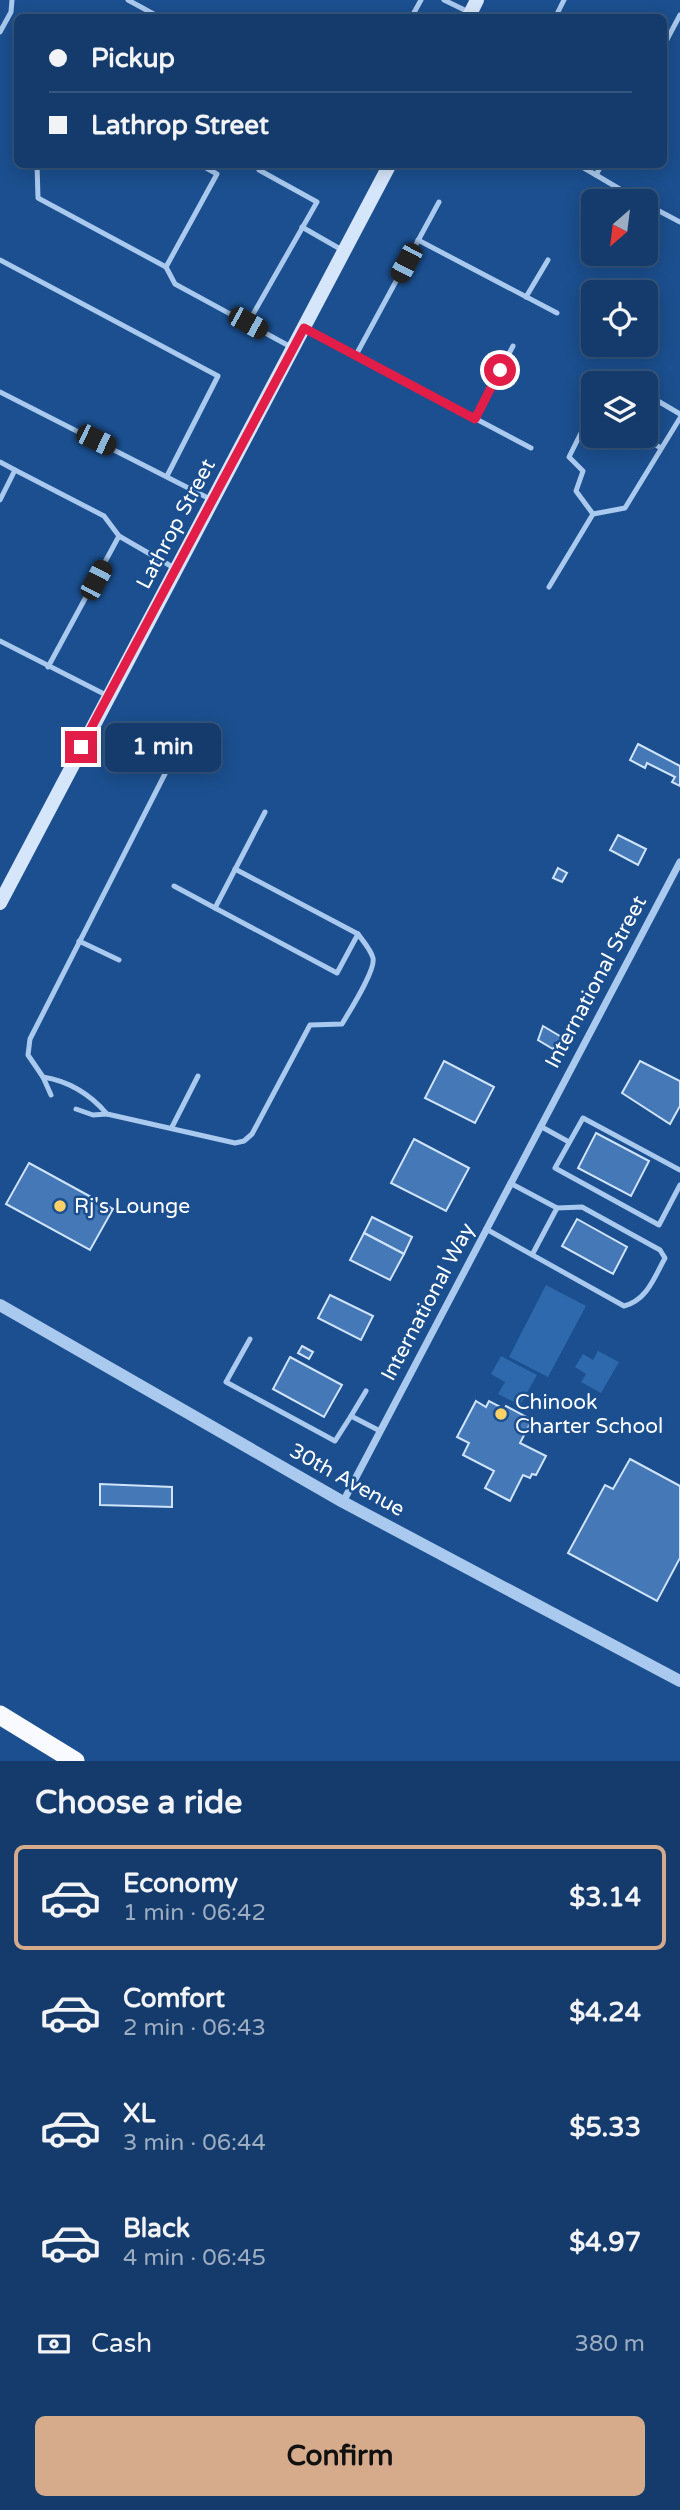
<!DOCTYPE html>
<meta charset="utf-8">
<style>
:root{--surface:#143b6b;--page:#1d4271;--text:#f1f3f6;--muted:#9dadc1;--line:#33557e;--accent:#d6ab8b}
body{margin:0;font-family:"Varela Round",sans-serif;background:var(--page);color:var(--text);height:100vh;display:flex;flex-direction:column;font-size:26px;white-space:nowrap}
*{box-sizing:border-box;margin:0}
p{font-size:23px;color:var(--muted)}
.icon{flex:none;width:38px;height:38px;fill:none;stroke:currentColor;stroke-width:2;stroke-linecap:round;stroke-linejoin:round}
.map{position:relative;height:1761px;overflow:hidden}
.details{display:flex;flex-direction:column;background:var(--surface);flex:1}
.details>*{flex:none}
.hud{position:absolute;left:14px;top:14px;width:653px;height:154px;border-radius:10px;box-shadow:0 4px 18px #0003,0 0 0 2px var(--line);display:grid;align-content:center;height:154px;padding:0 35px;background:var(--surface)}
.needle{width:46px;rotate:208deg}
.buttons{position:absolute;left:581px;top:189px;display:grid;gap:14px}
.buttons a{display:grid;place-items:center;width:77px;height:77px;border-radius:10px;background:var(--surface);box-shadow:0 4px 18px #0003,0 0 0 2px var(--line);font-size:35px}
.end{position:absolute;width:32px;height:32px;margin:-16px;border:9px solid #e11d48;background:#fff;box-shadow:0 0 0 4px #fff}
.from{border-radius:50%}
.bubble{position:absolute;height:49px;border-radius:10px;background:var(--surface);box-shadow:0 4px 18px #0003,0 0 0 2px var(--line);font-size:23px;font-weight:800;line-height:49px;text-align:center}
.car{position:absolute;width:21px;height:42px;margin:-21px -10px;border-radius:9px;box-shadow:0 0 5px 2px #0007;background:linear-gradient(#222 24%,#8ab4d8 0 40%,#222 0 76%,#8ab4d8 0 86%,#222 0)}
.hud b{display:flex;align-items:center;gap:24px;height:66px;font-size:26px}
.hud b+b{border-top:2px solid var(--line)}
.hud i{width:18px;height:18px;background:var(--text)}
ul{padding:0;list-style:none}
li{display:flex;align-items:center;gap:21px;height:105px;margin:0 14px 10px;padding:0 21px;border:4px solid transparent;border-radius:10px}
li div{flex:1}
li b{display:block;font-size:26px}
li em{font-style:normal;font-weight:800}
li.on{border-color:var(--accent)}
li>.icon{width:63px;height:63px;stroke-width:1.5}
h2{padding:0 35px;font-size:32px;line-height:84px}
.pay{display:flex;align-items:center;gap:18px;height:77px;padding:0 35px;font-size:26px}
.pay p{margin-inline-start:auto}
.primary-button{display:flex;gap:14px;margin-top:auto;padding:14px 35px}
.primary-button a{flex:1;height:80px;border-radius:10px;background:var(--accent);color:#111;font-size:28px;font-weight:800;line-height:80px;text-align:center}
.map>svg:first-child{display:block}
.green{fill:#2e69ad}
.building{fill:#4478b7;stroke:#cfe3fa;stroke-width:2}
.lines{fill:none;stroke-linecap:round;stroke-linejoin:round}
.service{stroke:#a9c9ee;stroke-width:5}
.minor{stroke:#a9c9ee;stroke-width:7}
.tertiary{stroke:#a9c9ee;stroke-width:12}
.secondary{stroke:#d6e6fa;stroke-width:14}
.trunk{stroke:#f8faff;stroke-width:19}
.route{stroke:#e11d48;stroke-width:9}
.poi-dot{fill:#ffd166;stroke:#1b4f8f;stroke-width:2.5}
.labels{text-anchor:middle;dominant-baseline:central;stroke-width:5;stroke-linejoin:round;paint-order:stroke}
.street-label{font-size:21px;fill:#fff;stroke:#1b4f8f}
.poi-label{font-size:21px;fill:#fff;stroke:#1b4f8f;text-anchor:start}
</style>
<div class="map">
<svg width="680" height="1761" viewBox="0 0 680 1761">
<rect width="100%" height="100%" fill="#1b4f8f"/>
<g class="green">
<polygon points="546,1285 586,1306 548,1377 509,1357"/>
<polygon points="598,1351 619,1362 601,1393 581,1382 586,1374 575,1367 583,1354 593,1360"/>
<polygon points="501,1356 537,1375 520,1405 498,1394 505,1382 491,1374"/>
</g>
<g class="building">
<polygon points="638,744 680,766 680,786 672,782 675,777 647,763 645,768 630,760"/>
<polygon points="618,835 646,849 638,865 610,850"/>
<polygon points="558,868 567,873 562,882 553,878"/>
<polygon points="543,1026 563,1038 553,1049 538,1040"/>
<polygon points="444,1061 494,1087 475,1123 425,1098"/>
<polygon points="640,1061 680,1081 680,1106 670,1124 622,1093"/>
<polygon points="596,1133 649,1161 631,1196 578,1168"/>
<polygon points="414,1139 469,1168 446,1211 391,1183"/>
<polygon points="29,1163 113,1209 90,1250 6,1204"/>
<polygon points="372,1217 412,1237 404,1254 364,1233"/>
<polygon points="577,1219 627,1247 613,1274 562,1246"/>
<polygon points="364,1233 404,1254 390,1280 350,1260"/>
<polygon points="330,1295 373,1316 361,1340 318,1318"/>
<polygon points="302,1346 313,1352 309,1359 298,1353"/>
<polygon points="290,1357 342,1385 324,1417 273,1389"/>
<polygon points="476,1401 486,1407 489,1401 504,1409 506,1406 532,1420 520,1443 546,1456 536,1475 532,1474 530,1478 523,1475 510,1501 485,1488 494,1471 463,1455 469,1443 457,1437"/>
<polygon points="630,1459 680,1486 680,1558 657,1601 568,1553 605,1485 613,1489"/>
<polygon points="100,1484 172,1487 172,1507 100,1505"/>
</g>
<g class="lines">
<g class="service">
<polyline points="128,0 161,18"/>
<polyline points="444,0 481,18"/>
<polyline points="411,18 421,0"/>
<polyline points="555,18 564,0"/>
<polyline points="0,32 11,12 12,0"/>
<polyline points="663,47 680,15"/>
<polyline points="37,164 38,198 166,267 175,284 291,347"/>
<polyline points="577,164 596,175 602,164"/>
<polyline points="596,175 640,201"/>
<polyline points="646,204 680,222"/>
<polyline points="302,227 342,250"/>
<polyline points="418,240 557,313"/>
<polyline points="0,260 218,376 167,476"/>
<polyline points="166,267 217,174 199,164"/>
<polyline points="526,297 548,260"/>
<polyline points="248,323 317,202 259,170"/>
<polyline points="304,328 531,448"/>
<polyline points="356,355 439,202"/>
<polyline points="611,373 628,383"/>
<polyline points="0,392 210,499"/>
<polyline points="646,394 680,414"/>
<polyline points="475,419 513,346"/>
<polyline points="640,436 661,448"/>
<polyline points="0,462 15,470"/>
<polyline points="0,500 15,470 104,516 119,536"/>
<polyline points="593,514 576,491 583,471 569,457 593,409"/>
<polyline points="549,587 593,514 625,508 680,418"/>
<polyline points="0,641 108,696"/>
<polyline points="48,667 119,536 176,569"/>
<path d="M170 764 30 1039 28 1055 43 1077C68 1081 90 1094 107 1114L235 1143 244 1141 252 1134 310 1025 342 1024C349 1012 376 970 373 958 371 950 363 941 358 934"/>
<polyline points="174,886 215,908 265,812"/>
<polyline points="215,908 337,973 358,934 235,869"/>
<polyline points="79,941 119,960"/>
<polyline points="43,1077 51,1095"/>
<polyline points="76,1109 93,1115 107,1114"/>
<polyline points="540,1126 569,1142"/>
<polyline points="172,1127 198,1076"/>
<polyline points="680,1170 583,1118 555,1168 659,1225 680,1185"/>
<polyline points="510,1183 557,1208"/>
<path d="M486 1229 624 1306C647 1300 654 1278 665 1258L660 1250 582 1207 557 1208 532 1255"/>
<polyline points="250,1339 226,1382 335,1441 351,1416 380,1431"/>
<polyline points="351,1416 366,1391"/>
</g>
<polyline class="minor" points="343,1502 680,862"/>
<polyline class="tertiary" points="0,1305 343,1502 680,1681"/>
<g class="secondary">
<polyline points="468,18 477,0"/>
<polyline points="0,903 390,164"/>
</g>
<polyline class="trunk" points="0,1715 75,1761"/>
</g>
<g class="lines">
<polyline class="route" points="81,747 304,328 475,419 500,370"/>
</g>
<g class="poi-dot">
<circle cx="60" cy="1206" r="7"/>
<circle cx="501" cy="1414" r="7"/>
</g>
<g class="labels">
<g class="street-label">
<text transform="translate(176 524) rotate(-62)">Lathrop Street</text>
<text transform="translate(596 982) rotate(-62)">International Street</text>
<text transform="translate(428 1302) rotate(-62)">International Way</text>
<text transform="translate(347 1480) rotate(29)">30th Avenue</text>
</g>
<g class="poi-label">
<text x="74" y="1206">Rj's Lounge</text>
<text x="515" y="1402">Chinook<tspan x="515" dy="24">Charter School</tspan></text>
</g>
</g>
</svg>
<div class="buttons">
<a><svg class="needle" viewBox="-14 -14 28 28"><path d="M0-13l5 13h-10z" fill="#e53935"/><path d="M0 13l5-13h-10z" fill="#9dadc1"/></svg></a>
<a><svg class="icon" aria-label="locate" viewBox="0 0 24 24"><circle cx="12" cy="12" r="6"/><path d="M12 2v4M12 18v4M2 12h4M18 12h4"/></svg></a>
<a><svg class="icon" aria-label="layers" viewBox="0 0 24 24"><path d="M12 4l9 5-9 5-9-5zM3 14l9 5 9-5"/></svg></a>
</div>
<i class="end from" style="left:500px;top:370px"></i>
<i class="end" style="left:81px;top:747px"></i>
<div class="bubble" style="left:105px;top:723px;width:116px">1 min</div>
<i class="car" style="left:406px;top:263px;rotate:208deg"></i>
<i class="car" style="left:248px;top:323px;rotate:119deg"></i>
<i class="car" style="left:96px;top:440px;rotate:116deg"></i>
<i class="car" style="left:96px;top:580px;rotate:28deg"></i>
<div class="hud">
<b><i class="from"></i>Pickup</b>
<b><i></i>Lathrop Street</b>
</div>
</div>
<section class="details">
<h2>Choose a ride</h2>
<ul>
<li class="on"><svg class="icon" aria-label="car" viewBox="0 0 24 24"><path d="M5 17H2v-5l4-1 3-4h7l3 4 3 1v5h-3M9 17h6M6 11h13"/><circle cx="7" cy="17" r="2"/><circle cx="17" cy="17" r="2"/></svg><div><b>Economy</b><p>1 min · 06:42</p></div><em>$3.14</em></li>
<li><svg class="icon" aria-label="car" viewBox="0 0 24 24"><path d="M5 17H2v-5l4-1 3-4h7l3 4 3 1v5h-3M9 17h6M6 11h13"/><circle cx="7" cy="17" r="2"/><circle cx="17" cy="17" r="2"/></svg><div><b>Comfort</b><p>2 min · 06:43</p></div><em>$4.24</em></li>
<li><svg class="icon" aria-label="car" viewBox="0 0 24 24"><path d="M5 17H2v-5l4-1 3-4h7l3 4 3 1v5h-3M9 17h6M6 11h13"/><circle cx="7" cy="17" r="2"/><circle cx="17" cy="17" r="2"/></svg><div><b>XL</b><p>3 min · 06:44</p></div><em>$5.33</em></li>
<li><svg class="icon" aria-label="car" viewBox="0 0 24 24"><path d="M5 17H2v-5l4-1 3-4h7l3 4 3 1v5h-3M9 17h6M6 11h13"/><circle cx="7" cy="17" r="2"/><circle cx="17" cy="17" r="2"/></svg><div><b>Black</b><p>4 min · 06:45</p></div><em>$4.97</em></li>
</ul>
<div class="pay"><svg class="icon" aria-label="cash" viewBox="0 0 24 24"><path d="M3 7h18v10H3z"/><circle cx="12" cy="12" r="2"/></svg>Cash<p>380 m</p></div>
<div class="primary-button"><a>Confirm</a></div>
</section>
